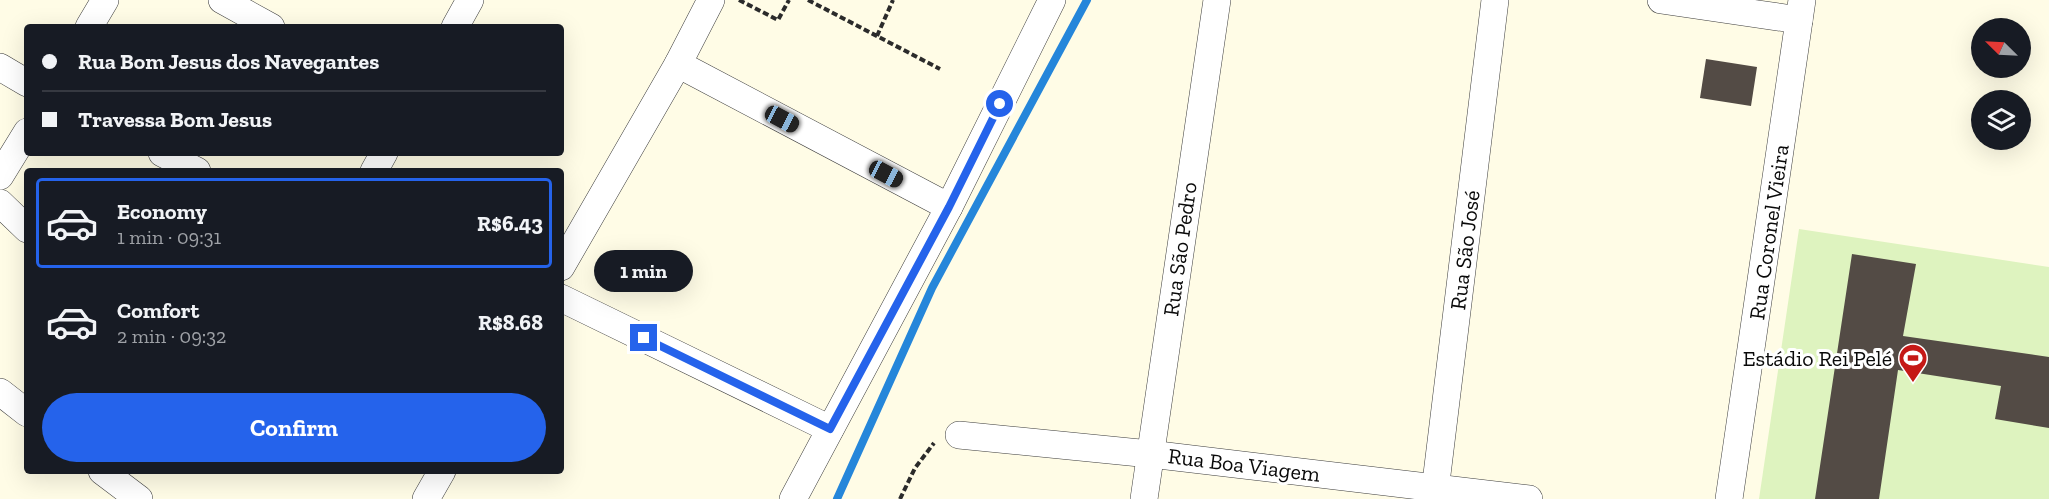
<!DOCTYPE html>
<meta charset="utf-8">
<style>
:root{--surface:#171b24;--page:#20242c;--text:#f1f3f6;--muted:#9ea1a6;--line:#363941;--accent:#2563eb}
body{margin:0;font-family:"Zilla Slab",serif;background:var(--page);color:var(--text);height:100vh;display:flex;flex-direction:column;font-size:22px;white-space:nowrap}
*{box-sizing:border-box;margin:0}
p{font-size:20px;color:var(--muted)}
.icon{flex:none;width:33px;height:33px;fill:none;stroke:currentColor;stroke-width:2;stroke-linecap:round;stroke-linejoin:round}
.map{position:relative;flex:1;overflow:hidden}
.panel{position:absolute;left:24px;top:168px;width:540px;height:306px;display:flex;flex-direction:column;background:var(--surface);border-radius:6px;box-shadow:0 6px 24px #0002}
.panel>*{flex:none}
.guide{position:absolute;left:24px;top:24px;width:540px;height:132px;border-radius:6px;box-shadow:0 6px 24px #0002;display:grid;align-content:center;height:132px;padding:0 18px;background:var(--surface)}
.needle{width:39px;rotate:294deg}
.buttons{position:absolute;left:1971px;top:18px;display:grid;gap:12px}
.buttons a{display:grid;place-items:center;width:60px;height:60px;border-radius:50%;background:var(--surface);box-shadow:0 6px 24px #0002;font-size:30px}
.end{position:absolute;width:27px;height:27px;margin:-14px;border:8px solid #2563eb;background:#fff;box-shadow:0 0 0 3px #fff}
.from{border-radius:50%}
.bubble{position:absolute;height:42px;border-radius:21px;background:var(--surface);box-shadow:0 6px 24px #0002;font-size:20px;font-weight:800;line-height:42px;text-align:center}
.car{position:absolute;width:18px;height:36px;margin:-18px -9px;border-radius:8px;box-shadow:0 0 4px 2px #0007;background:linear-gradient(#222 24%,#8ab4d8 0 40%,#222 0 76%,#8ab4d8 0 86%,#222 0)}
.guide b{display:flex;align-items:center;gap:21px;height:57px;font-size:22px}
.guide b+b{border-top:2px solid var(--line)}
.guide i{width:15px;height:15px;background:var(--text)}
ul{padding:10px 0 0;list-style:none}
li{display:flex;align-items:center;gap:18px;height:90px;margin:0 12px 9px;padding:0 6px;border:3px solid transparent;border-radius:6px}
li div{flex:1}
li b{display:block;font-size:22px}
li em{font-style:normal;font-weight:800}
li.selected{border-color:var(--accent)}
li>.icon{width:54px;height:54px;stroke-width:1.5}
.cta{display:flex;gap:12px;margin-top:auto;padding:12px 18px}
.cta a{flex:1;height:69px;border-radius:36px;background:var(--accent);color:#fff;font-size:24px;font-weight:800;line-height:69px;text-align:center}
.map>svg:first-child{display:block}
.pitch{fill:#def3bf}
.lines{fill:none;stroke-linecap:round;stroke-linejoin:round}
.stream{stroke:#2586da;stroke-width:8}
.building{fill:#534b45}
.minor-casing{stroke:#3c3c3c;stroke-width:28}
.path{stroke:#2b2b2b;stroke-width:4;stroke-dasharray:6 3;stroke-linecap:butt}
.minor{stroke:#fff;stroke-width:27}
.route{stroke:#2563eb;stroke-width:8}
.labels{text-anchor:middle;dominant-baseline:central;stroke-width:6;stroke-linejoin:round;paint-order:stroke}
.street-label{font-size:22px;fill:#090909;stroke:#fff}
.poi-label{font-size:22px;fill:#090909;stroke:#fff;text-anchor:end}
</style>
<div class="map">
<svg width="2049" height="499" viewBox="0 0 2049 499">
<rect width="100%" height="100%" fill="#fffce6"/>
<polygon class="pitch" points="1799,229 2049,267 2049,499 1759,499"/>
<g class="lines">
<polyline class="stream" points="837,499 932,288 1087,0"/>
</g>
<g class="building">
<polygon points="1706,59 1757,67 1751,106 1700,98"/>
<polygon points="1852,254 1916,264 1903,336 2049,357 2049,428 1995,419 2001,386 1898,370 1879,499 1815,499"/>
</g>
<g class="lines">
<g class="minor-casing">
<g id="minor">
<polyline points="222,0 271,27"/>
<polyline points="1661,0 1799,20"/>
<polyline points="89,27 105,0"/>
<polyline points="455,27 470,0"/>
<polyline points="678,64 949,207"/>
<polyline points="0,67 27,83"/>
<polyline points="162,153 197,171"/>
<polyline points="374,171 384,153"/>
<polyline points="0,176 27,132"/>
<polyline points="0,203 27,229"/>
<polyline points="561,267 678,64 711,0"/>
<polyline points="561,298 830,429"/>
<polyline points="0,392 27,413"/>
<polyline points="959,435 1150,454 1529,499"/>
<polyline points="102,471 139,499"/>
<polyline points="426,499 442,471"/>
<polyline points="793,499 949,207 1052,0"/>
<polyline points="1144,499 1217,0"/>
<polyline points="1434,499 1495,0"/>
<polyline points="1729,499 1802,0"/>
</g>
</g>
<g class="path">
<polyline points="739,0 778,20 789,0"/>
<polyline points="808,0 940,69"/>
<polyline points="877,36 893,0"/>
<polyline points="900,499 915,468 934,443"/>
</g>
<use href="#minor" class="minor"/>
</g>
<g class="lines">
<polyline class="route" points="644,338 830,429 949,207 1000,104"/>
</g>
<defs>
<g id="stadium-pin" transform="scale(1.5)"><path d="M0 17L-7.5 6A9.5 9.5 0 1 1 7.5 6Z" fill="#c51916" stroke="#fff"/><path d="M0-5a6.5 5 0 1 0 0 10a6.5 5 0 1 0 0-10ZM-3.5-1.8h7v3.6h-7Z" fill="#fff"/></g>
</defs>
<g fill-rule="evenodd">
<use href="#stadium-pin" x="1913" y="358"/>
</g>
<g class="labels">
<g class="street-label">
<text transform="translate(1769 232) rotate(-82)">Rua Coronel Vieira</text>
<text transform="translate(1180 249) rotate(-82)">Rua São Pedro</text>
<text transform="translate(1465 250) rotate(-83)">Rua São José</text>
<text transform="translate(1244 465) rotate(7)">Rua Boa Viagem</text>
</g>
<g class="poi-label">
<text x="1892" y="358">Estádio Rei Pelé</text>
</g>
</g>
</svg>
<div class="buttons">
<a><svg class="needle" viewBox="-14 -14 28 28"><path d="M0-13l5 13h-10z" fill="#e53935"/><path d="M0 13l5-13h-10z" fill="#9ea1a6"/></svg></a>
<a><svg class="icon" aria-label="layers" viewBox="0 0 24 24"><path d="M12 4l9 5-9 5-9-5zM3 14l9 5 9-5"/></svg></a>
</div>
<i class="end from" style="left:1000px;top:104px"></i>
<i class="end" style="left:644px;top:338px"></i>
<div class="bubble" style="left:594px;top:250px;width:99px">1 min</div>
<i class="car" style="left:782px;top:119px;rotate:118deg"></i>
<i class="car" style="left:886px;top:174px;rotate:118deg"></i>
<div class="guide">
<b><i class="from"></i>Rua Bom Jesus dos Navegantes</b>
<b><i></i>Travessa Bom Jesus</b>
</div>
<section class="panel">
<ul>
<li class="selected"><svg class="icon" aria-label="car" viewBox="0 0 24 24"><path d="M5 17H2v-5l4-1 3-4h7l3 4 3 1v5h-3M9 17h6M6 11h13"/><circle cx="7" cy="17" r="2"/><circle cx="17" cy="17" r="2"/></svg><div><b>Economy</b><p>1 min · 09:31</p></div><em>R$6.43</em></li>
<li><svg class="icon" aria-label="car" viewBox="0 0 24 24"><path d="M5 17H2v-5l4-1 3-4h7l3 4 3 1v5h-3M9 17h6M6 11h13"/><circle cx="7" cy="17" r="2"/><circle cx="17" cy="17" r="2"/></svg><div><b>Comfort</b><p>2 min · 09:32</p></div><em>R$8.68</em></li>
</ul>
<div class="cta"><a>Confirm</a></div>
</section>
</div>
